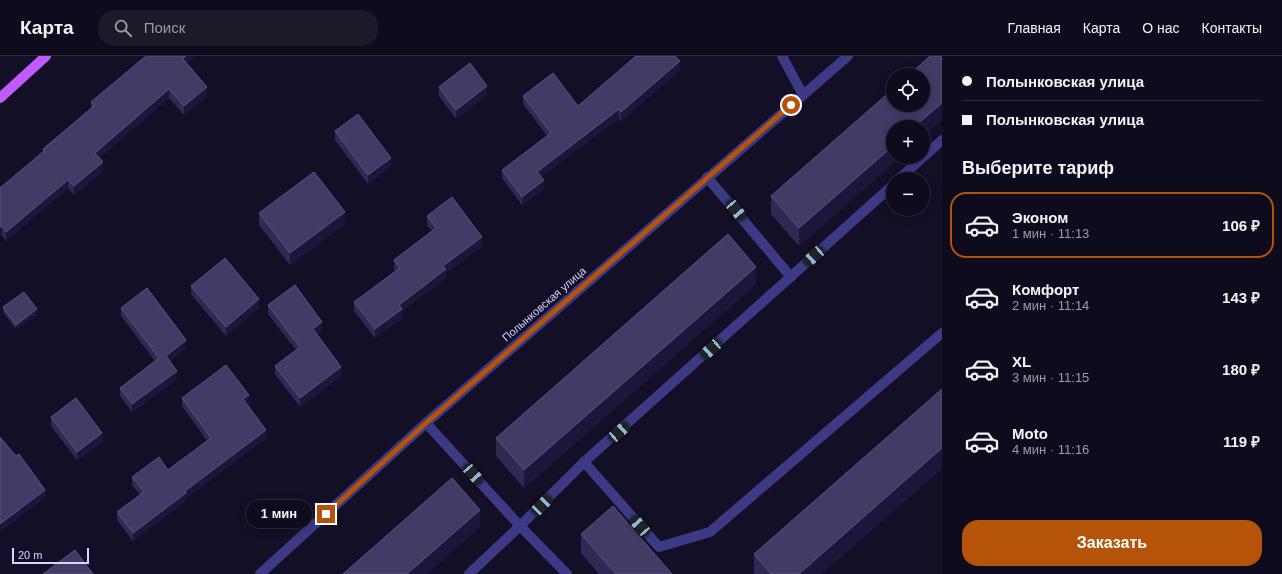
<!DOCTYPE html>
<html lang="ru">
<meta charset="utf-8">
<style>
:root{--surface:#0e0b1c;--page:#1c1929;--text:#f1f3f6;--muted:#9b9ba3;--line:#2e2b3b;--accent:#b45309}
body{margin:0;font-family:Helvetica,sans-serif;background:var(--page);color:var(--text);height:100vh;display:flex;flex-direction:column;font-size:15px;white-space:nowrap}
*{box-sizing:border-box;margin:0}
p{font-size:13px;color:var(--muted)}
.icon{flex:none;width:22px;height:22px;fill:none;stroke:currentColor;stroke-width:2;stroke-linecap:round;stroke-linejoin:round}
.map{position:relative;flex:1;overflow:hidden}
.drawer{display:flex;flex-direction:column;background:var(--surface);width:340px}
.drawer>*{flex:none}
.guide{display:grid;align-content:center;height:88px;padding:0 20px;background:var(--surface)}
.controls{position:absolute;left:886px;top:12px;display:grid;gap:8px}
.controls a{display:grid;place-items:center;width:44px;height:44px;border-radius:50%;background:var(--surface);box-shadow:0 2px 10px #0003,0 0 0 1px var(--line);font-size:20px}
.scale{position:absolute;left:12px;bottom:10px;width:77px;box-sizing:border-box;padding-left:4px;border:2px solid #d9d4ff;border-top:0;font-size:11px;line-height:14px;white-space:nowrap;color:#d9d4ff;-webkit-text-stroke:3px #130f26;paint-order:stroke}
.end{position:absolute;width:18px;height:18px;margin:-9px;border:5px solid #b45309;background:#fff;box-shadow:0 0 0 2px #fff}
.from{border-radius:50%}
.bubble{position:absolute;height:28px;border-radius:14px;background:var(--surface);box-shadow:0 2px 10px #0003,0 0 0 1px var(--line);font-size:13px;font-weight:800;line-height:28px;text-align:center}
.car{position:absolute;width:12px;height:24px;margin:-12px -6px;border-radius:5px;box-shadow:0 0 3px 1px #0007;background:linear-gradient(#222 24%,#8ab4d8 0 40%,#222 0 76%,#8ab4d8 0 86%,#222 0)}
.guide b{display:flex;align-items:center;gap:14px;height:38px;font-size:15px}
.guide b+b{border-top:1px solid var(--line)}
.guide i{width:10px;height:10px;background:var(--text)}
ul{padding:0;list-style:none}
li{display:flex;align-items:center;gap:12px;height:66px;margin:0 8px 6px;padding:0 12px;border:2px solid transparent;border-radius:16px}
li div{flex:1}
li b{display:block;font-size:15px}
li em{font-style:normal;font-weight:800}
li.active{border-color:var(--accent)}
li>.icon{width:36px;height:36px;stroke-width:1.5}
h2{padding:0 20px;font-size:18px;line-height:48px}
.action{display:flex;gap:8px;margin-top:auto;padding:8px 20px}
.action a{flex:1;height:46px;border-radius:16px;background:var(--accent);color:#fff;font-size:16px;font-weight:800;line-height:46px;text-align:center}
header{display:flex;align-items:center;gap:24px;box-sizing:border-box;height:56px;padding:0 20px;background:var(--surface);border-bottom:1px solid var(--line)}
header strong{font-size:19px}
nav{display:flex;gap:22px;margin-inline-start:auto;font-size:14px}
.search{width:280px;height:36px;background:var(--page);display:flex;align-items:center;gap:10px;box-sizing:border-box;padding:0 14px;border-radius:16px;color:var(--muted);font-size:15px}
main{display:flex;flex:1;min-height:0}
.map>svg:first-child{display:block}
.lines{fill:none;stroke-linecap:round;stroke-linejoin:round}
.minor{stroke:#3d3a85;stroke-width:10}
.major{stroke:#c25bff;stroke-width:10}
.wall{fill:#312854}
.shaded-wall{fill:#1d163a}
.building{fill:#433a66;stroke:#5a527e}
.route{stroke:#b45309;stroke-width:5}
.labels{text-anchor:middle;dominant-baseline:central;stroke-width:3.5;stroke-linejoin:round;paint-order:stroke}
.street-label{font-size:11px;fill:#d9d4ff;stroke:#130f26}
</style>
<header>
<strong>Карта</strong>
<div class="search"><svg class="icon" aria-label="search" viewBox="0 0 24 24"><circle cx="10" cy="10" r="6"/><path d="M15 15l6 6"/></svg>Поиск</div>
<nav><a>Главная</a><a>Карта</a><a>О нас</a><a>Контакты</a></nav>
</header>
<main>
<div class="map">
<svg width="942" height="518" viewBox="0 0 942 518">
<rect width="100%" height="100%" fill="#130f26"/>
<g class="lines">
<g class="minor">
<polyline points="782,0 803,39"/>
<polyline points="707,121 791,221"/>
<polyline points="899,123 942,84"/>
<polyline points="426,367 520,470 567,518"/>
<polyline points="584,406 659,491 710,476 942,277"/>
<polyline points="260,518 426,367 848,0"/>
<polyline points="469,518 520,470 584,406 893,129"/>
</g>
<polyline class="major" points="0,42 46,0"/>
</g>
<g class="wall">
<polygon points="942,0 942,64 799,190 771,158 771,140"/>
<polygon points="187,8 207,40 184,59 169,42 99,102 103,115 74,139 68,132 6,185 2,179 0,180 0,132 43,97 43,93 91,52 91,46"/>
<polygon points="680,14 621,65 619,62 541,121 544,133 522,149 502,122 502,114 547,80 523,48 523,40 578,50"/>
<polygon points="439,31 487,39 456,63 439,40"/>
<polygon points="335,75 391,110 368,128 335,84"/>
<polygon points="259,157 345,168 290,209 259,169"/>
<polygon points="427,160 482,190 446,217 446,222 402,255 402,262 375,282 354,255 354,246 395,215 394,213 394,204 432,175 427,169"/>
<polygon points="756,228 524,432 496,400 496,382"/>
<polygon points="191,230 259,252 226,280 191,238"/>
<polygon points="268,249 322,275 317,278 341,320 300,351 275,318 275,310 296,294 268,258"/>
<polygon points="3,251 37,258 16,273 3,256"/>
<polygon points="121,252 186,292 170,305 177,323 132,356 120,340 120,332 155,305 121,260"/>
<polygon points="182,342 249,347 247,349 266,382 186,442 186,445 133,485 117,464 117,456 140,439 132,429 132,421 168,414 207,385 182,350"/>
<polygon points="51,361 102,386 77,404 51,370"/>
<polygon points="942,412 821,518 754,518 754,498"/>
<polygon points="581,478 672,518 599,518 581,497"/>
</g>
<g class="shaded-wall">
<polygon points="186,0 196,0 183,11 183,3"/>
<polygon points="680,5 680,14 621,65 621,56"/>
<polygon points="487,30 487,39 456,63 456,54"/>
<polygon points="207,31 207,40 184,59 184,50"/>
<polygon points="169,33 169,42 95,106 95,97"/>
<polygon points="942,47 942,64 923,81 923,71 914,71"/>
<polygon points="619,53 619,62 537,124 537,116"/>
<polygon points="893,90 893,101 900,101 799,190 799,172"/>
<polygon points="391,102 391,110 368,128 368,119"/>
<polygon points="103,106 103,115 74,139 74,130"/>
<polygon points="68,124 68,132 6,185 6,176"/>
<polygon points="544,124 544,133 522,149 522,141"/>
<polygon points="345,156 345,168 290,209 290,197"/>
<polygon points="2,170 2,179 0,180 0,172"/>
<polygon points="482,181 482,190 446,217 446,222 402,255 402,262 375,282 375,273 399,249 443,210"/>
<polygon points="756,211 756,228 524,432 524,414"/>
<polygon points="259,243 259,252 226,280 226,271"/>
<polygon points="37,253 37,258 16,273 16,269"/>
<polygon points="322,266 322,275 313,282 313,273"/>
<polygon points="186,284 186,292 166,308 166,300"/>
<polygon points="341,311 341,320 300,351 300,342"/>
<polygon points="177,315 177,323 132,356 132,348"/>
<polygon points="249,339 249,347 243,351 243,343"/>
<polygon points="266,374 266,382 186,442 186,445 133,485 133,477 185,435"/>
<polygon points="102,377 102,386 77,404 77,396"/>
<polygon points="942,392 942,412 821,518 799,518"/>
<polygon points="45,434 45,442 0,476 0,468"/>
<polygon points="480,454 480,471 427,518 407,518"/>
</g>
<g class="building">
<polygon points="146,0 186,0 183,3 207,31 184,50 169,33 95,97 103,106 74,130 68,124 6,176 2,170 0,172 0,132 44,95 43,93 94,50 91,46"/>
<polygon points="636,0 675,0 680,5 621,56 619,53 537,116 544,124 522,141 502,114 551,77 523,40 553,17 578,50"/>
<polygon points="930,0 942,0 942,47 914,71 893,71 893,90 799,172 771,140 893,33 893,49 923,49 923,19 909,19"/>
<polygon points="470,7 487,30 456,54 439,31"/>
<polygon points="358,58 391,102 368,119 335,75"/>
<polygon points="314,116 345,156 290,197 259,157"/>
<polygon points="452,141 482,181 443,210 446,213 399,249 402,253 375,273 354,246 400,212 394,204 436,172 427,160"/>
<polygon points="728,178 756,211 524,414 496,382"/>
<polygon points="225,202 259,243 226,271 191,230"/>
<polygon points="295,229 322,266 313,273 341,311 300,342 275,310 300,291 268,249"/>
<polygon points="147,232 186,284 166,300 177,315 132,348 120,332 159,302 121,252"/>
<polygon points="24,236 37,253 16,269 3,251"/>
<polygon points="226,309 249,339 243,343 266,374 185,435 186,437 133,477 117,456 144,436 132,421 159,401 168,414 211,382 182,342"/>
<polygon points="942,333 942,392 799,518 771,518 754,498"/>
<polygon points="76,342 102,377 77,396 51,361"/>
<polygon points="0,381 16,400 19,398 45,434 0,468"/>
<polygon points="452,422 480,454 407,518 343,518"/>
<polygon points="613,450 672,518 616,518 581,478"/>
<polygon points="75,494 93,518 43,518"/>
</g>
<g class="lines">
<polyline class="route" points="326,458 426,367 791,49"/>
</g>
<g class="labels">
<g class="street-label">
<text transform="translate(544 248) rotate(-41)">Полынковская улица</text>
</g>
</g>
</svg>
<div class="controls">
<a><svg class="icon" aria-label="locate" viewBox="0 0 24 24"><circle cx="12" cy="12" r="6"/><path d="M12 2v4M12 18v4M2 12h4M18 12h4"/></svg></a>
<a>+</a>
<a>−</a>
</div>
<div class="scale">20 m</div>
<i class="end from" style="left:791px;top:49px"></i>
<i class="end" style="left:326px;top:458px"></i>
<div class="bubble" style="left:246px;top:444px;width:66px">1 мин</div>
<i class="car" style="left:736px;top:154px;rotate:140deg"></i>
<i class="car" style="left:814px;top:200px;rotate:228deg"></i>
<i class="car" style="left:711px;top:293px;rotate:228deg"></i>
<i class="car" style="left:619px;top:376px;rotate:48deg"></i>
<i class="car" style="left:473px;top:418px;rotate:138deg"></i>
<i class="car" style="left:542px;top:449px;rotate:45deg"></i>
<i class="car" style="left:640px;top:470px;rotate:318deg"></i>
</div>
<section class="drawer">
<div class="guide">
<b><i class="from"></i>Полынковская улица</b>
<b><i></i>Полынковская улица</b>
</div>
<h2>Выберите тариф</h2>
<ul>
<li class="active"><svg class="icon" aria-label="car" viewBox="0 0 24 24"><path d="M5 17H2v-5l4-1 3-4h7l3 4 3 1v5h-3M9 17h6M6 11h13"/><circle cx="7" cy="17" r="2"/><circle cx="17" cy="17" r="2"/></svg><div><b>Эконом</b><p>1 мин · 11:13</p></div><em>106 ₽</em></li>
<li><svg class="icon" aria-label="car" viewBox="0 0 24 24"><path d="M5 17H2v-5l4-1 3-4h7l3 4 3 1v5h-3M9 17h6M6 11h13"/><circle cx="7" cy="17" r="2"/><circle cx="17" cy="17" r="2"/></svg><div><b>Комфорт</b><p>2 мин · 11:14</p></div><em>143 ₽</em></li>
<li><svg class="icon" aria-label="car" viewBox="0 0 24 24"><path d="M5 17H2v-5l4-1 3-4h7l3 4 3 1v5h-3M9 17h6M6 11h13"/><circle cx="7" cy="17" r="2"/><circle cx="17" cy="17" r="2"/></svg><div><b>XL</b><p>3 мин · 11:15</p></div><em>180 ₽</em></li>
<li><svg class="icon" aria-label="car" viewBox="0 0 24 24"><path d="M5 17H2v-5l4-1 3-4h7l3 4 3 1v5h-3M9 17h6M6 11h13"/><circle cx="7" cy="17" r="2"/><circle cx="17" cy="17" r="2"/></svg><div><b>Moto</b><p>4 мин · 11:16</p></div><em>119 ₽</em></li>
</ul>
<div class="action"><a>Заказать</a></div>
</section>
</main>
